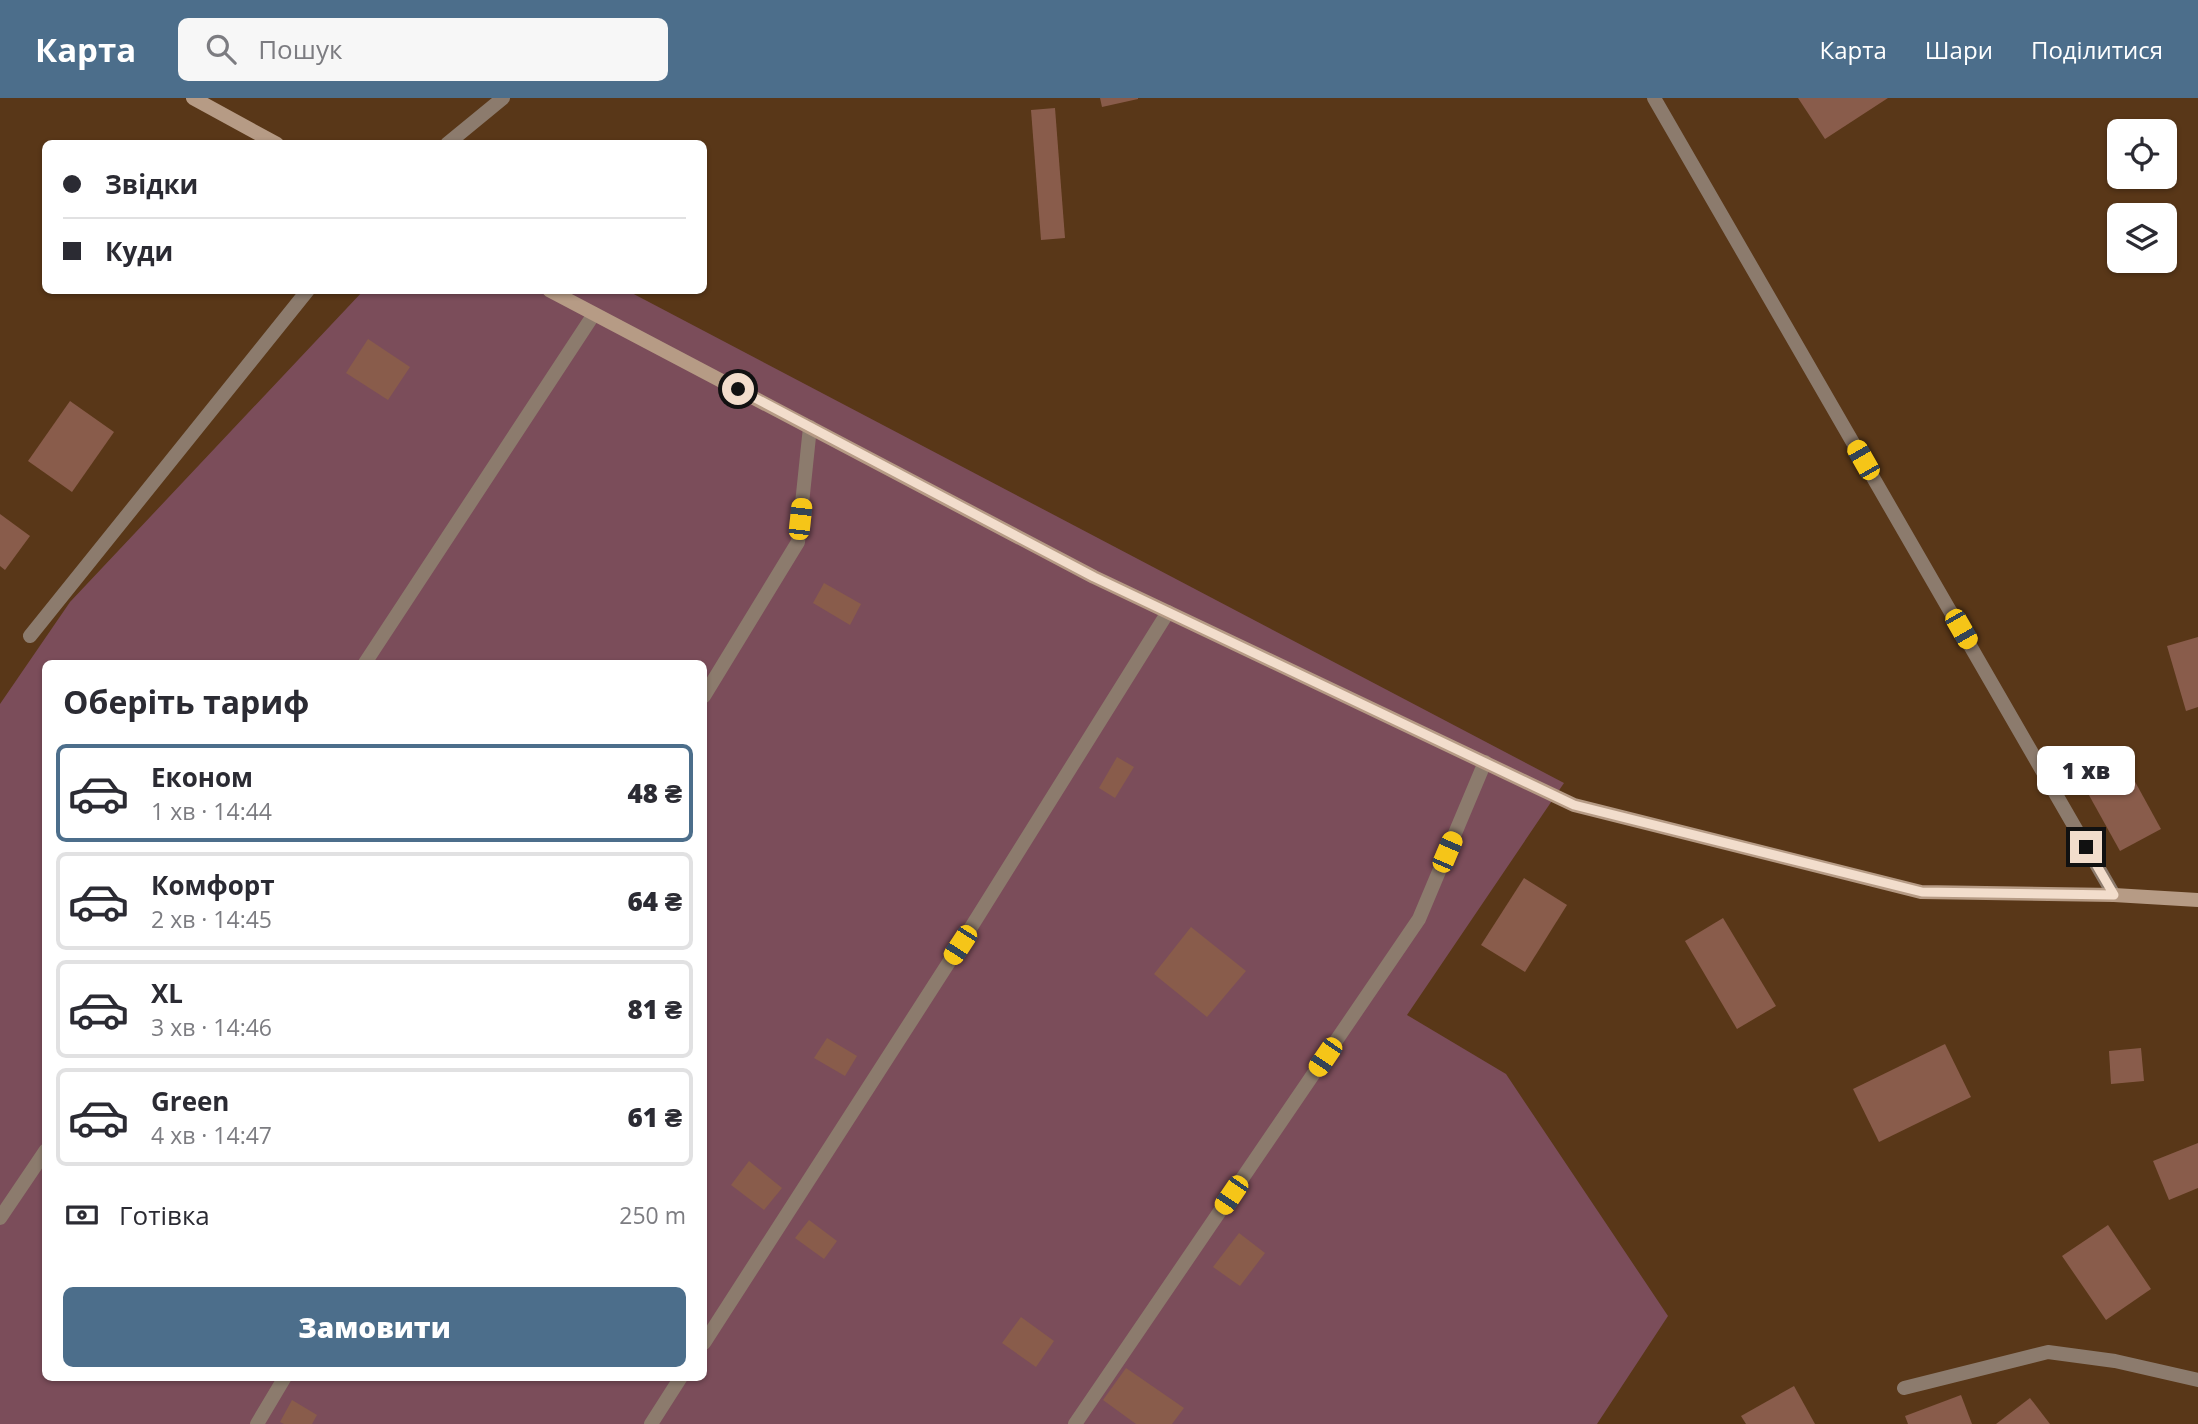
<!DOCTYPE html>
<html lang="uk">
<meta charset="utf-8">
<style>
:root{--surface:#fff;--page:#f7f7f7;--text:#2b2b33;--muted:#7c7c81;--line:#e1e1e2;--accent:#4c6e8b}
body{margin:0;font-family:"Open Sans",sans-serif;background:var(--page);color:var(--text);height:100vh;display:flex;flex-direction:column;font-size:26px;white-space:nowrap}
*{box-sizing:border-box;margin:0}
p{font-size:23px;color:var(--muted)}
.icon{flex:none;width:38px;height:38px;fill:none;stroke:currentColor;stroke-width:2;stroke-linecap:round;stroke-linejoin:round}
.map{position:relative;flex:1;overflow:hidden}
.panel{position:absolute;left:42px;top:562px;width:665px;height:721px;display:flex;flex-direction:column;background:var(--surface);border-radius:10px;box-shadow:0 2px 5px #0004}
.panel>*{flex:none}
.banner{position:absolute;left:42px;top:42px;width:665px;height:154px;border-radius:10px;box-shadow:0 2px 5px #0004;display:grid;align-content:center;height:154px;padding:0 21px;background:var(--surface)}
.buttons{position:absolute;left:2107px;top:21px;display:grid;gap:14px}
.buttons a{display:grid;place-items:center;width:70px;height:70px;border-radius:10px;background:var(--surface);box-shadow:0 2px 5px #0004;font-size:35px}
.end{position:absolute;width:32px;height:32px;margin:-16px;border:9px solid #f2ddcc;background:#111;box-shadow:0 0 0 4px #111}
.from{border-radius:50%}
.bubble{position:absolute;height:49px;border-radius:10px;background:var(--surface);box-shadow:0 2px 5px #0004;font-size:23px;font-weight:800;line-height:49px;text-align:center}
.car{position:absolute;width:21px;height:42px;margin:-21px -10px;border-radius:9px;box-shadow:0 0 5px 2px #0007;background:linear-gradient(#f5c518 24%,#345 0 40%,#f5c518 0 76%,#345 0 86%,#f5c518 0)}
.banner b{display:flex;align-items:center;gap:24px;height:66px;font-size:26px}
.banner b+b{border-top:2px solid var(--line)}
.banner i{width:18px;height:18px;background:var(--text)}
ul{padding:0;list-style:none}
li{display:flex;align-items:center;gap:21px;height:98px;margin:0 14px 10px;padding:0 7px;border:4px solid var(--line);border-radius:10px}
li div{flex:1}
li b{display:block;font-size:26px}
li em{font-style:normal;font-weight:800}
li.on{border-color:var(--accent)}
li>.icon{width:63px;height:63px;stroke-width:1.5}
h2{padding:0 21px;font-size:32px;line-height:84px}
.pay{display:flex;align-items:center;gap:18px;height:77px;padding:0 21px;font-size:26px}
.pay p{margin-inline-start:auto}
.cta{display:flex;gap:14px;margin-top:auto;padding:14px 21px}
.cta a{flex:1;height:80px;border-radius:10px;background:var(--accent);color:#fff;font-size:28px;font-weight:800;line-height:80px;text-align:center}
header{display:flex;align-items:center;gap:42px;box-sizing:border-box;height:98px;padding:0 35px;background:var(--accent);color:#fff}
header strong{font-size:33px}
nav{display:flex;gap:38px;margin-inline-start:auto;font-size:24px}
.search{width:490px;height:63px;background:var(--page);display:flex;align-items:center;gap:18px;box-sizing:border-box;padding:0 24px;border-radius:10px;color:var(--muted);font-size:26px}
.map>svg:first-child{display:block}
.green{fill:#7b4d5a;fill-rule:evenodd}
.building{fill:#895c4b}
.lines{fill:none;stroke-linecap:round;stroke-linejoin:round}
.lane{stroke:#8c7b6d;stroke-width:14}
.street{stroke:#8c7b6d;stroke-width:14}
.secondary{stroke:#b69b85;stroke-width:14}
.route{stroke:#f2ddcc;stroke-width:9}
</style>
<header>
<strong>Карта</strong>
<div class="search"><svg class="icon" aria-label="search" viewBox="0 0 24 24"><circle cx="10" cy="10" r="6"/><path d="M15 15l6 6"/></svg>Пошук</div>
<nav><a>Карта</a><a>Шари</a><a>Поділитися</a></nav>
</header>
<div class="map">
<svg width="2198" height="1326" viewBox="0 0 2198 1326">
<rect width="100%" height="100%" fill="#593718"/>
<path class="green" d="M363 193H628L1564 685 1407 917 1506 976 1668 1218 1597 1326H0V606L70 504ZM46 565H704V1279H46Z"/>
<g class="building">
<polygon points="1100,0 1138,0 1138,1 1102,9"/>
<polygon points="1798,0 1888,0 1825,41"/>
<polygon points="1055,10 1065,140 1041,142 1031,12"/>
<polygon points="368,241 410,269 388,302 346,275"/>
<polygon points="70,303 114,334 72,394 28,363"/>
<polygon points="0,416 30,438 5,472 0,468"/>
<polygon points="824,485 861,506 850,527 813,505"/>
<polygon points="2198,539 2198,609 2186,613 2167,548"/>
<polygon points="2116,649 2161,731 2120,753 2075,672"/>
<polygon points="1117,659 1134,669 1115,700 1099,690"/>
<polygon points="1524,780 1567,807 1525,874 1481,847"/>
<polygon points="1723,820 1776,908 1737,931 1685,843"/>
<polygon points="1191,829 1246,873 1207,919 1154,876"/>
<polygon points="827,940 857,958 845,978 814,960"/>
<polygon points="1945,946 1971,999 1879,1044 1853,991"/>
<polygon points="2141,950 2144,983 2111,986 2109,953"/>
<polygon points="2198,1045 2198,1090 2169,1102 2153,1063"/>
<polygon points="749,1063 782,1090 764,1112 731,1087"/>
<polygon points="809,1122 837,1143 824,1161 795,1140"/>
<polygon points="2108,1127 2151,1191 2106,1222 2062,1158"/>
<polygon points="1239,1135 1265,1155 1240,1188 1213,1169"/>
<polygon points="1021,1219 1054,1243 1036,1269 1002,1245"/>
<polygon points="1126,1270 1184,1310 1172,1326 1136,1326 1103,1302"/>
<polygon points="1794,1288 1815,1326 1746,1326 1741,1318"/>
<polygon points="1961,1297 1972,1326 1908,1326 1905,1318"/>
<polygon points="2030,1300 2050,1326 1996,1326"/>
<polygon points="292,1302 317,1317 312,1326 284,1326 280,1324"/>
</g>
<g class="lines">
<g class="lane">
<polyline points="447,46 503,0"/>
<polyline points="30,538 308,192"/>
<polyline points="365,565 594,216"/>
<polyline points="704,598 798,444 810,329"/>
<polyline points="0,1120 46,1052"/>
<polyline points="704,1245 960,847 1168,514"/>
<polyline points="1904,1290 2048,1254 2115,1263 2198,1282"/>
<polyline points="257,1326 285,1279"/>
<polyline points="651,1326 681,1279"/>
<polyline points="1075,1326 1419,821 1485,664"/>
</g>
<polyline class="street" points="1654,0 2114,797"/>
<g class="secondary">
<polyline points="193,0 277,46"/>
<polyline points="549,192 1094,479 1574,707 1921,794 2114,797 2198,802"/>
</g>
</g>
<g class="lines">
<polyline class="route" points="738,291 1094,479 1574,707 1922,794 2114,797 2086,749"/>
</g>
</svg>
<div class="buttons">
<a><svg class="icon" aria-label="locate" viewBox="0 0 24 24"><circle cx="12" cy="12" r="6"/><path d="M12 2v4M12 18v4M2 12h4M18 12h4"/></svg></a>
<a><svg class="icon" aria-label="layers" viewBox="0 0 24 24"><path d="M12 4l9 5-9 5-9-5zM3 14l9 5 9-5"/></svg></a>
</div>
<i class="end from" style="left:738px;top:291px"></i>
<i class="end" style="left:2086px;top:749px"></i>
<div class="bubble" style="left:2037px;top:648px;width:98px">1 хв</div>
<i class="car" style="left:1863px;top:362px;rotate:330deg"></i>
<i class="car" style="left:800px;top:421px;rotate:6deg"></i>
<i class="car" style="left:1961px;top:531px;rotate:150deg"></i>
<i class="car" style="left:1447px;top:754px;rotate:23deg"></i>
<i class="car" style="left:960px;top:847px;rotate:213deg"></i>
<i class="car" style="left:1325px;top:959px;rotate:214deg"></i>
<i class="car" style="left:1231px;top:1097px;rotate:214deg"></i>
<div class="banner">
<b><i class="from"></i>Звідки</b>
<b><i></i>Куди</b>
</div>
<section class="panel">
<h2>Оберіть тариф</h2>
<ul>
<li class="on"><svg class="icon" aria-label="car" viewBox="0 0 24 24"><path d="M5 17H2v-5l4-1 3-4h7l3 4 3 1v5h-3M9 17h6M6 11h13"/><circle cx="7" cy="17" r="2"/><circle cx="17" cy="17" r="2"/></svg><div><b>Економ</b><p>1 хв · 14:44</p></div><em>48 ₴</em></li>
<li><svg class="icon" aria-label="car" viewBox="0 0 24 24"><path d="M5 17H2v-5l4-1 3-4h7l3 4 3 1v5h-3M9 17h6M6 11h13"/><circle cx="7" cy="17" r="2"/><circle cx="17" cy="17" r="2"/></svg><div><b>Комфорт</b><p>2 хв · 14:45</p></div><em>64 ₴</em></li>
<li><svg class="icon" aria-label="car" viewBox="0 0 24 24"><path d="M5 17H2v-5l4-1 3-4h7l3 4 3 1v5h-3M9 17h6M6 11h13"/><circle cx="7" cy="17" r="2"/><circle cx="17" cy="17" r="2"/></svg><div><b>XL</b><p>3 хв · 14:46</p></div><em>81 ₴</em></li>
<li><svg class="icon" aria-label="car" viewBox="0 0 24 24"><path d="M5 17H2v-5l4-1 3-4h7l3 4 3 1v5h-3M9 17h6M6 11h13"/><circle cx="7" cy="17" r="2"/><circle cx="17" cy="17" r="2"/></svg><div><b>Green</b><p>4 хв · 14:47</p></div><em>61 ₴</em></li>
</ul>
<div class="pay"><svg class="icon" aria-label="cash" viewBox="0 0 24 24"><path d="M3 7h18v10H3z"/><circle cx="12" cy="12" r="2"/></svg>Готівка<p>250 m</p></div>
<div class="cta"><a>Замовити</a></div>
</section>
</div>
